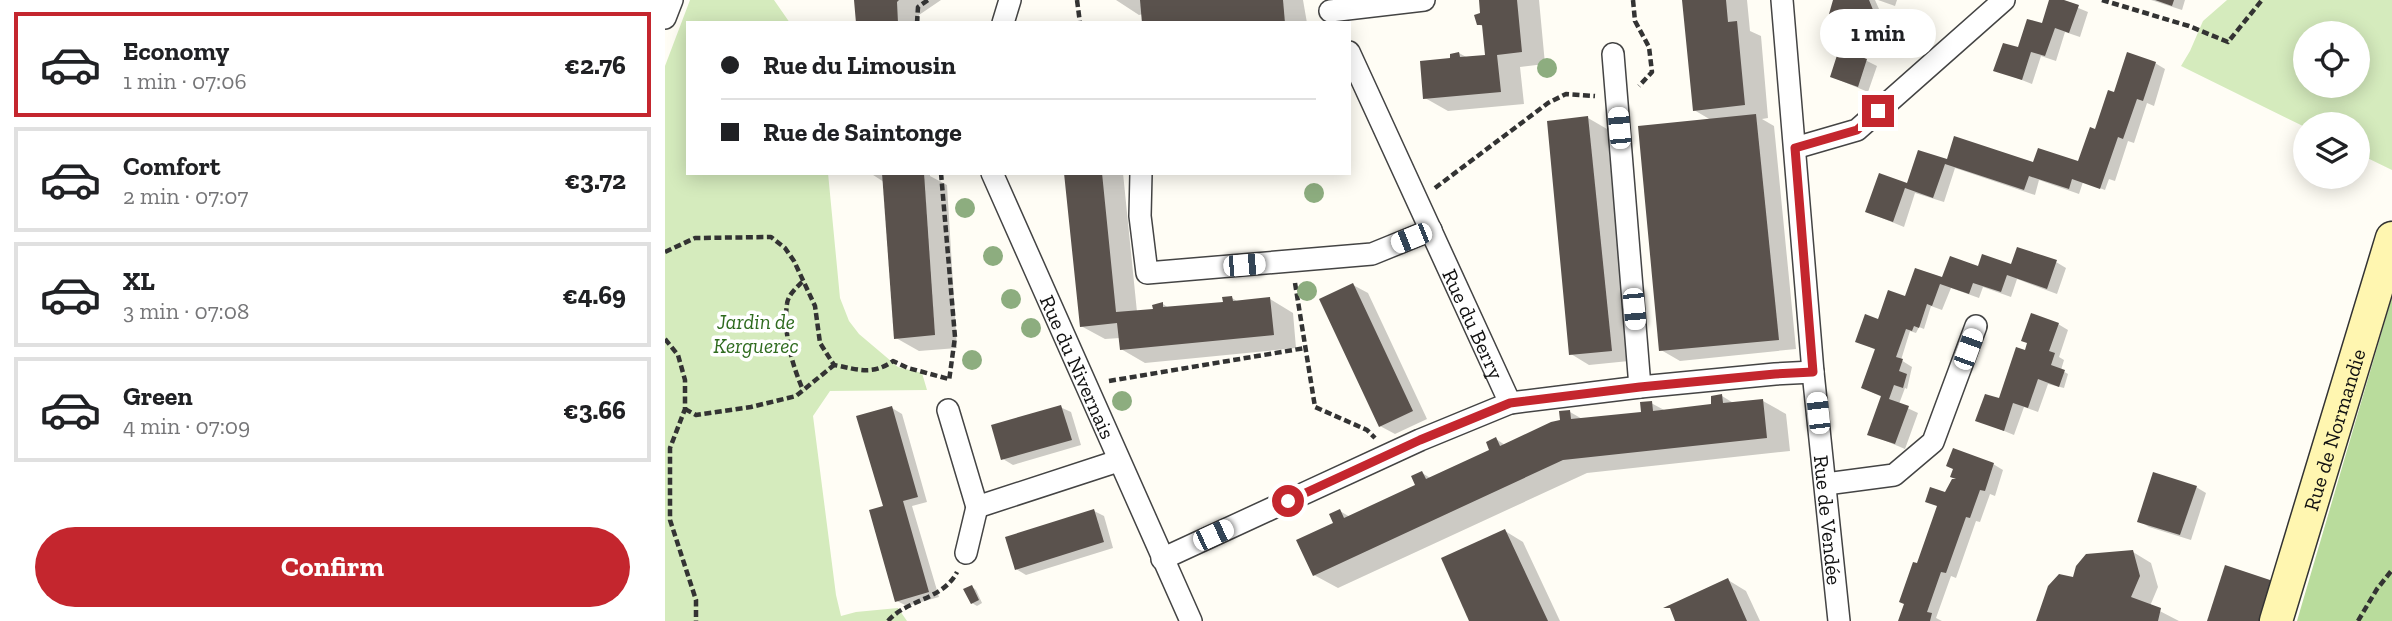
<!DOCTYPE html>
<meta charset="utf-8">
<style>
:root{--surface:#fff;--page:#f6f6f6;--text:#202124;--muted:#757577;--line:#e0e0e0;--accent:#c4262e}
body{margin:0;font-family:"Zilla Slab",serif;background:var(--page);color:var(--text);height:100vh;display:flex;flex-direction:column;font-size:26px;white-space:nowrap}
*{box-sizing:border-box;margin:0}
p{font-size:23px;color:var(--muted)}
.icon{flex:none;width:38px;height:38px;fill:none;stroke:currentColor;stroke-width:2;stroke-linecap:round;stroke-linejoin:round}
.map{position:relative;flex:1;overflow:hidden}
.panel{display:flex;flex-direction:column;background:var(--surface);width:665px}
.panel>*{flex:none}
.guide{position:absolute;left:21px;top:21px;width:665px;height:154px;border-radius:0px;box-shadow:0 4px 18px #0003;display:grid;align-content:center;height:154px;padding:0 35px;background:var(--surface)}
.buttons{position:absolute;left:1628px;top:21px;display:grid;gap:14px}
.buttons a{display:grid;place-items:center;width:77px;height:77px;border-radius:50%;background:var(--surface);box-shadow:0 4px 18px #0003;font-size:35px}
.end{position:absolute;width:32px;height:32px;margin:-16px;border:9px solid #c4262e;background:#fff;box-shadow:0 0 0 4px #fff}
.from{border-radius:50%}
.bubble{position:absolute;height:49px;border-radius:24px;background:var(--surface);box-shadow:0 4px 18px #0003;font-size:23px;font-weight:800;line-height:49px;text-align:center}
.car{position:absolute;width:21px;height:42px;margin:-21px -10px;border-radius:9px;box-shadow:0 0 5px 2px #0007;background:linear-gradient(#fff 24%,#345 0 40%,#fff 0 76%,#345 0 86%,#fff 0)}
.guide b{display:flex;align-items:center;gap:24px;height:66px;font-size:26px}
.guide b+b{border-top:2px solid var(--line)}
.guide i{width:18px;height:18px;background:var(--text)}
ul{padding:12px 0 0;list-style:none}
li{display:flex;align-items:center;gap:21px;height:105px;margin:0 14px 10px;padding:0 21px;border:4px solid var(--line);border-radius:0px}
li div{flex:1}
li b{display:block;font-size:26px}
li em{font-style:normal;font-weight:800}
li.selected{border-color:var(--accent)}
li>.icon{width:63px;height:63px;stroke-width:1.5}
.primary-button{display:flex;gap:14px;margin-top:auto;padding:14px 35px}
.primary-button a{flex:1;height:80px;border-radius:42px;background:var(--accent);color:#fff;font-size:28px;font-weight:800;line-height:80px;text-align:center}
main{display:flex;flex:1;min-height:0}
.map>svg:first-child{display:block}
.green{fill:#d5ebbd;fill-rule:evenodd}
.forest{fill:#b9dc9c}
.shadow{fill:#0003}
.building{fill:#5a524d}
.lines{fill:none;stroke-linecap:round;stroke-linejoin:round}
.street-casing{stroke:#444;stroke-width:24}
.secondary-casing{stroke:#333;stroke-width:35}
.path{stroke:#333;stroke-width:4.5;stroke-dasharray:7 3.5;stroke-linecap:butt}
.street{stroke:#fff;stroke-width:21}
.secondary{stroke:#fff6b0;stroke-width:32}
.tree{fill:#8dad7f}
.route{stroke:#c4262e;stroke-width:9}
.labels{text-anchor:middle;dominant-baseline:central;stroke-width:7;stroke-linejoin:round;paint-order:stroke}
.park-label{font-size:21px;font-style:italic;fill:#2f6b1f;stroke:#fff}
.street-label{font-size:21px;fill:#111;stroke:#fff}
</style>
<main>
<section class="panel">
<ul>
<li class="selected"><svg class="icon" aria-label="car" viewBox="0 0 24 24"><path d="M5 17H2v-5l4-1 3-4h7l3 4 3 1v5h-3M9 17h6M6 11h13"/><circle cx="7" cy="17" r="2"/><circle cx="17" cy="17" r="2"/></svg><div><b>Economy</b><p>1 min · 07:06</p></div><em>€2.76</em></li>
<li><svg class="icon" aria-label="car" viewBox="0 0 24 24"><path d="M5 17H2v-5l4-1 3-4h7l3 4 3 1v5h-3M9 17h6M6 11h13"/><circle cx="7" cy="17" r="2"/><circle cx="17" cy="17" r="2"/></svg><div><b>Comfort</b><p>2 min · 07:07</p></div><em>€3.72</em></li>
<li><svg class="icon" aria-label="car" viewBox="0 0 24 24"><path d="M5 17H2v-5l4-1 3-4h7l3 4 3 1v5h-3M9 17h6M6 11h13"/><circle cx="7" cy="17" r="2"/><circle cx="17" cy="17" r="2"/></svg><div><b>XL</b><p>3 min · 07:08</p></div><em>€4.69</em></li>
<li><svg class="icon" aria-label="car" viewBox="0 0 24 24"><path d="M5 17H2v-5l4-1 3-4h7l3 4 3 1v5h-3M9 17h6M6 11h13"/><circle cx="7" cy="17" r="2"/><circle cx="17" cy="17" r="2"/></svg><div><b>Green</b><p>4 min · 07:09</p></div><em>€3.66</em></li>
</ul>
<div class="primary-button"><a>Confirm</a></div>
</section>
<div class="map">
<svg width="1727" height="621" viewBox="0 0 1727 621">
<rect width="100%" height="100%" fill="#fffdf5"/>
<g class="green">
<polygon points="25,0 109,0 125,23 23,23 23,173 163,173 175,298 184,321 194,334 233,367 257,373 262,390 165,391 148,416 171,595 176,616 191,612 233,608 242,621 0,621 0,66"/>
<path d="M1562 0H1727V170L1692 153V124H1640V127L1516 66 1525 51 1538 21ZM1640 33H1692V86H1640Z"/>
</g>
<polygon class="forest" points="1727,297 1727,621 1632,621"/>
<g class="shadow">
<polygon points="191,0 276,0 254,15 255,23 193,23"/>
<polygon points="451,0 638,0 642,23 479,23 478,14 474,15"/>
<polygon points="816,0 874,0 880,64 855,67 859,104 783,111 760,98 787,60 794,53 803,58 822,56 819,27 813,24 817,15"/>
<polygon points="1019,0 1082,0 1085,31 1096,36 1103,118 1097,119 1109,126 1131,349 1015,361 996,350 1046,120 1029,110"/>
<polygon points="1170,0 1210,0 1222,27 1199,29 1207,33 1198,59 1212,66 1203,92 1167,77 1175,50 1162,43 1170,16"/>
<polygon points="1213,0 1232,0 1230,6"/>
<polygon points="1386,0 1394,0 1423,12 1415,37 1400,32 1391,61 1376,56 1367,84 1331,70 1378,26"/>
<polygon points="1486,0 1520,0 1517,10"/>
<polygon points="1490,63 1500,69 1489,106 1482,103 1469,143 1463,141 1450,181 1444,179 1440,190 1418,182 1414,194 1374,180 1370,195 1290,168 1279,202 1250,193 1239,227 1202,212 1283,161 1369,164 1415,163 1450,94"/>
<polygon points="923,118 942,129 964,361 924,365 906,354"/>
<polygon points="205,173 265,173 265,176 282,185 292,348 254,351 231,338 219,182"/>
<polygon points="401,173 458,173 472,312 490,310 498,304 505,309 560,303 567,298 575,303 605,299 628,313 631,348 480,363 456,349 455,338 440,339 416,326"/>
<polygon points="1391,262 1401,268 1392,294 1352,279 1346,297 1318,287 1314,298 1286,288 1277,310 1266,306 1259,329 1254,327 1251,333 1245,331 1236,360 1247,367 1242,389 1240,388 1234,404 1253,413 1240,449 1204,434 1217,397 1198,388 1211,350 1192,341 1214,321 1241,298 1278,280 1314,268"/>
<polygon points="688,285 703,293 762,419 730,434 715,426"/>
<polygon points="1393,324 1403,330 1394,357 1399,360 1396,370 1403,374 1399,388 1383,384 1373,412 1359,407 1349,435 1312,420 1335,400 1359,352"/>
<polygon points="1057,396 1070,404 1098,401 1121,414 1125,451 922,473 673,588 649,575 675,511 685,517 753,486 757,473 767,479 827,451 831,439 840,445 897,422 905,412 919,420 978,413 986,403 1001,411 1048,406"/>
<polygon points="395,407 406,412 416,445 348,465 338,459"/>
<polygon points="227,408 237,414 262,502 247,506 274,597 242,606 232,601 221,507"/>
<polygon points="1328,464 1338,470 1330,496 1325,494 1315,522 1311,521 1291,578 1286,576 1271,618 1277,621 1235,621 1253,565 1281,495"/>
<polygon points="1531,487 1541,493 1526,540 1484,527 1474,521"/>
<polygon points="429,511 439,516 448,548 361,575 351,569"/>
<polygon points="840,531 858,542 895,621 806,621"/>
<polygon points="1468,552 1486,563 1493,587 1485,606 1514,621 1373,621 1409,579"/>
<polygon points="1063,580 1081,591 1095,621 1012,621"/>
<polygon points="307,587 311,590 317,603 312,606 307,603"/>
</g>
<g class="building">
<polygon points="189,0 234,0 232,2 233,23 191,23"/>
<polygon points="475,0 618,0 620,23 477,23"/>
<polygon points="814,0 852,0 857,52 832,55 836,92 758,99 755,61 785,58 785,54 794,52 795,57 820,55 817,25 812,25 809,15 815,13"/>
<polygon points="1017,0 1061,0 1063,22 1072,21 1080,105 1028,111"/>
<polygon points="1168,0 1204,0 1213,22 1192,24 1197,26 1188,54 1202,59 1193,87 1165,77 1174,49 1160,44 1169,16 1164,14"/>
<polygon points="1384,0 1399,0 1414,5 1404,33 1390,28 1380,56 1366,52 1357,80 1328,71 1338,43 1353,47 1362,19 1377,23"/>
<polygon points="1490,0 1509,0 1507,6"/>
<polygon points="1462,52 1491,62 1478,101 1472,99 1458,139 1453,137 1435,189 1407,179 1404,189 1364,176 1359,190 1280,164 1268,198 1240,188 1228,222 1200,212 1214,173 1242,183 1253,150 1282,159 1289,136 1368,162 1373,148 1413,161 1425,127 1430,129 1443,90 1449,92"/>
<polygon points="1091,114 1114,340 994,351 973,126"/>
<polygon points="923,116 947,351 904,355 882,121"/>
<polygon points="217,173 259,173 270,335 229,339"/>
<polygon points="399,173 437,173 451,312 488,309 487,305 498,302 498,307 558,302 557,297 567,296 568,301 605,297 609,335 455,350 452,323 415,327"/>
<polygon points="1352,247 1392,260 1382,289 1342,275 1336,292 1308,283 1304,294 1275,284 1267,306 1262,304 1254,328 1249,326 1247,331 1241,329 1231,357 1238,359 1234,371 1242,374 1238,388 1229,385 1224,399 1244,406 1230,444 1202,435 1216,396 1196,388 1210,349 1190,342 1200,314 1213,319 1223,290 1240,296 1250,268 1277,277 1285,256 1313,266 1317,254 1346,264"/>
<polygon points="688,283 748,411 714,427 654,299"/>
<polygon points="1366,313 1394,323 1384,351 1390,353 1386,365 1400,370 1394,387 1373,379 1363,408 1348,403 1339,431 1310,421 1320,394 1334,398 1351,347 1360,350 1362,343 1356,341"/>
<polygon points="1057,394 1058,403 1098,399 1102,438 898,460 648,576 631,540 668,523 664,514 675,509 679,518 750,485 746,476 757,471 761,479 824,450 821,442 831,437 835,446 886,422 895,420 894,411 905,410 906,419 976,412 975,402 987,401 988,411 1046,404 1046,396"/>
<polygon points="396,405 407,440 336,460 326,425"/>
<polygon points="227,406 253,497 238,501 264,592 230,602 204,510 218,506 191,416"/>
<polygon points="1288,448 1329,463 1320,491 1315,490 1305,518 1301,517 1281,573 1276,572 1262,612 1267,613 1265,621 1233,621 1239,604 1234,602 1248,562 1252,563 1272,506 1260,502 1265,487 1280,492 1287,479 1291,479 1285,477 1288,469 1281,466"/>
<polygon points="1488,472 1532,486 1515,535 1472,522"/>
<polygon points="429,509 439,542 350,570 340,537"/>
<polygon points="840,529 883,621 804,621 776,558"/>
<polygon points="1468,550 1475,576 1466,597 1496,608 1493,621 1371,621 1383,586 1394,574 1408,577 1411,566 1421,554"/>
<polygon points="1560,565 1611,582 1600,621 1542,621"/>
<polygon points="1063,578 1082,621 1010,621 1005,608 998,608"/>
<polygon points="307,585 314,600 306,604 298,589"/>
</g>
<g class="lines">
<g class="street-casing">
<g id="street">
<path id="s1" d="M1117 0 1148 372 1174 621"/>
<polyline points="665,11 759,0"/>
<polyline points="0,18 7,0"/>
<polyline points="338,23 345,0"/>
<path id="s2" d="M684 52 845 403"/>
<polyline points="948,54 975,387"/>
<polyline points="1130,148 1192,130 1339,0"/>
<path id="s3" d="M327 173 526 621"/>
<polyline points="476,173 475,216 482,273 707,254 766,230"/>
<polyline points="283,410 312,507 453,461"/>
<polyline points="1161,484 1229,475 1268,442 1311,326"/>
<polyline points="301,553 312,507"/>
<polyline points="497,559 755,440 845,403 975,387 1110,374 1148,372"/>
</g>
</g>
<g class="secondary-casing">
<g id="secondary">
<path id="s4" d="M1611 621 1727 238"/>
</g>
</g>
<g class="path">
<polyline points="412,0 415,23"/>
<polyline points="968,0 970,21 984,47 987,72 974,86"/>
<polyline points="1437,0 1524,26 1563,42 1597,0"/>
<polyline points="252,23 253,7 263,0"/>
<polyline points="276,173 290,337 284,381"/>
<polyline points="770,188 883,103 901,94 930,96"/>
<path d="M0 252 30 238 106 237 120 248 129 261 150 306 155 343 169 365C192 369 207 376 228 361L243 368 284 379"/>
<path d="M137 282C131 288 123 295 122 304 118 332 127 365 138 390"/>
<polyline points="630,283 650,407 702,430 710,438"/>
<polyline points="0,339 13,355 20,380 20,409 5,448 5,520 31,600 31,621"/>
<polyline points="444,381 640,348"/>
<polyline points="20,409 31,415 86,407 131,396 169,365"/>
<path d="M223 621C242 599 278 600 292 572"/>
<polyline points="1693,621 1712,589 1727,570"/>
</g>
<use href="#street" class="street"/>
<use href="#secondary" class="secondary"/>
</g>
<g class="tree">
<circle cx="882" cy="68" r="10"/>
<circle cx="649" cy="193" r="10"/>
<circle cx="300" cy="208" r="10"/>
<circle cx="328" cy="256" r="10"/>
<circle cx="642" cy="291" r="10"/>
<circle cx="346" cy="299" r="10"/>
<circle cx="366" cy="328" r="10"/>
<circle cx="307" cy="360" r="10"/>
<circle cx="457" cy="401" r="10"/>
</g>
<g class="lines">
<polyline class="route" points="623,501 755,440 845,403 975,387 1110,374 1148,372 1130,148 1192,130 1213,111"/>
</g>
<g class="labels">
<g class="park-label">
<text x="91" y="321">Jardin de<tspan x="91" dy="24">Kerguerec</tspan></text>
</g>
<g class="street-label">
<text stroke="none"><textPath href="#s2" startOffset="299">Rue du Berry</textPath></text>
<text stroke="none"><textPath href="#s3" startOffset="212">Rue du Nivernais</textPath></text>
<text stroke="none"><textPath href="#s4" startOffset="200">Rue de Normandie</textPath></text>
<text stroke="none"><textPath href="#s1" startOffset="522">Rue de Vendée</textPath></text>
</g>
</g>
</svg>
<div class="buttons">
<a><svg class="icon" aria-label="locate" viewBox="0 0 24 24"><circle cx="12" cy="12" r="6"/><path d="M12 2v4M12 18v4M2 12h4M18 12h4"/></svg></a>
<a><svg class="icon" aria-label="layers" viewBox="0 0 24 24"><path d="M12 4l9 5-9 5-9-5zM3 14l9 5 9-5"/></svg></a>
</div>
<i class="end from" style="left:623px;top:501px"></i>
<i class="end" style="left:1213px;top:111px"></i>
<div class="bubble" style="left:1155px;top:9px;width:116px">1 min</div>
<i class="car" style="left:954px;top:128px;rotate:355deg"></i>
<i class="car" style="left:746px;top:238px;rotate:248deg"></i>
<i class="car" style="left:579px;top:265px;rotate:85deg"></i>
<i class="car" style="left:969px;top:309px;rotate:175deg"></i>
<i class="car" style="left:1303px;top:349px;rotate:20deg"></i>
<i class="car" style="left:1153px;top:413px;rotate:354deg"></i>
<i class="car" style="left:548px;top:535px;rotate:65deg"></i>
<div class="guide">
<b><i class="from"></i>Rue du Limousin</b>
<b><i></i>Rue de Saintonge</b>
</div>
</div>
</main>
